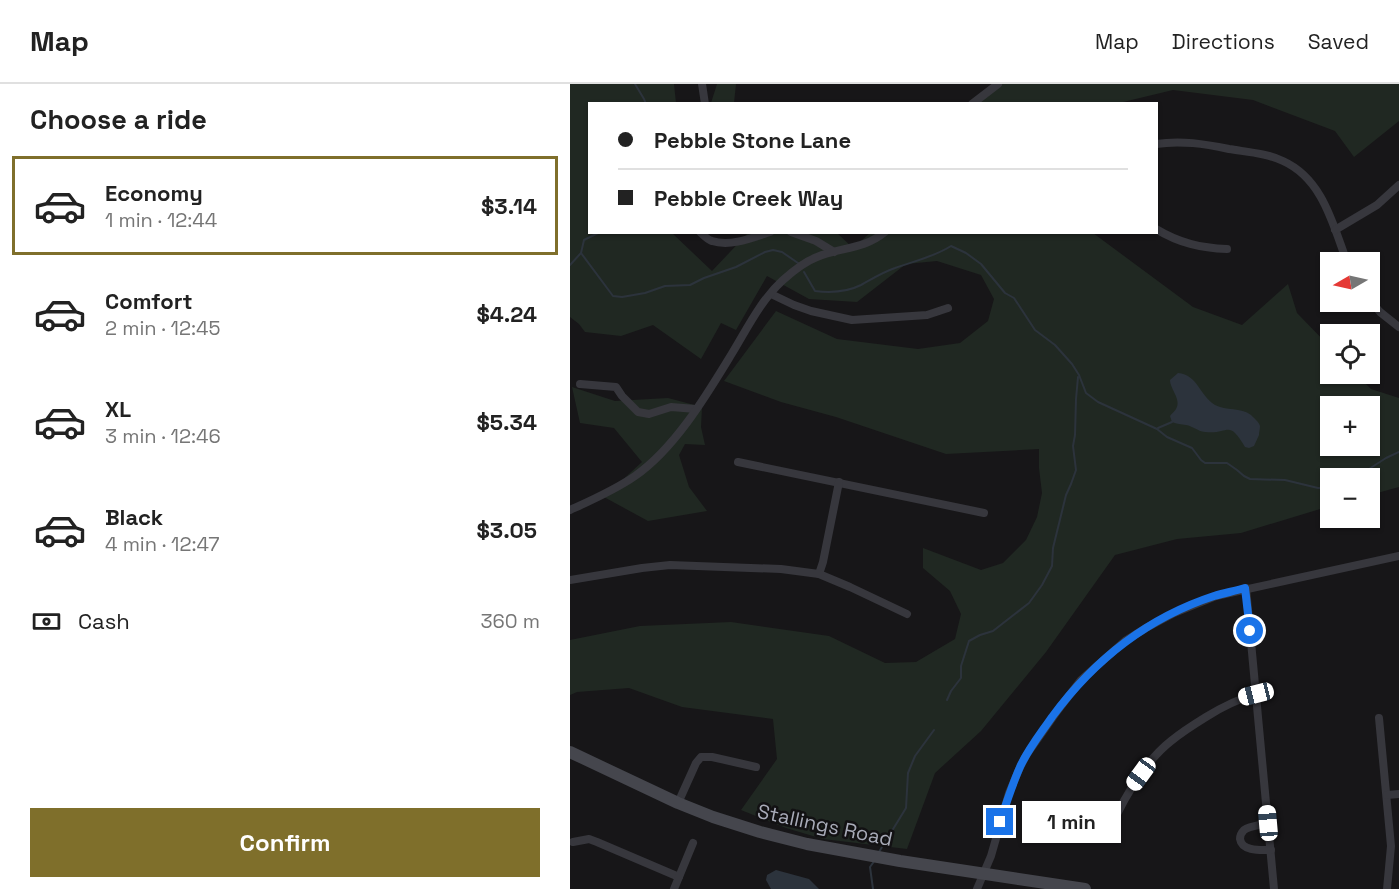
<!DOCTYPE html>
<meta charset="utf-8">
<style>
:root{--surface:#fff;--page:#f6f6f6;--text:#222;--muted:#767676;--line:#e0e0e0;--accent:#7f6f2b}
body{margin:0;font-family:"Space Grotesk",sans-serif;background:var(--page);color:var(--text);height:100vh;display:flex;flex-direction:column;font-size:22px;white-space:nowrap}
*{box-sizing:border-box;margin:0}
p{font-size:20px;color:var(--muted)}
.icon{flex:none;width:33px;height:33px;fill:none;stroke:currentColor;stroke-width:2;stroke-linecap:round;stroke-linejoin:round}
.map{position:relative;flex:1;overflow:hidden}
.panel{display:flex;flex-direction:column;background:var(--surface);width:570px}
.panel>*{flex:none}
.guide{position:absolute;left:18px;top:18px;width:570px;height:132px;border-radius:0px;box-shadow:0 2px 4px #0004;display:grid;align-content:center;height:132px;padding:0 30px;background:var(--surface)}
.needle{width:39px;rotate:261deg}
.tools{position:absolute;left:750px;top:168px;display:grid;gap:12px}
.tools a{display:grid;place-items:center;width:60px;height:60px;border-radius:0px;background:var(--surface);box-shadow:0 2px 4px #0004;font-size:30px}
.end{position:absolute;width:27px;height:27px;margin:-14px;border:8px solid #1a73e8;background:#fff;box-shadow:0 0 0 3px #fff}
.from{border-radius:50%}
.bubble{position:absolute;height:42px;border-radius:0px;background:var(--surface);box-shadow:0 2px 4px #0004;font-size:20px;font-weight:800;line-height:42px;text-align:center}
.car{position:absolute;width:18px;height:36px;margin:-18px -9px;border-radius:8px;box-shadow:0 0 4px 2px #0007;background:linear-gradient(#fff 24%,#345 0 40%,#fff 0 76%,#345 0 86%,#fff 0)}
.guide b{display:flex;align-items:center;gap:21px;height:57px;font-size:22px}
.guide b+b{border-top:2px solid var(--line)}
.guide i{width:15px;height:15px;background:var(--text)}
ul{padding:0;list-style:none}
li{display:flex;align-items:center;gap:18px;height:99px;margin:0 12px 9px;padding:0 18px;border:3px solid transparent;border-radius:0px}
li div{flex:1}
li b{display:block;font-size:22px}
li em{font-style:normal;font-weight:800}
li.current{border-color:var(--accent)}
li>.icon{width:54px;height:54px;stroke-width:1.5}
h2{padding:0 30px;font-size:27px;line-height:72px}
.pay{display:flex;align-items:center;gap:15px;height:66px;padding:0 30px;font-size:22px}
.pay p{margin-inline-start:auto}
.primary-button{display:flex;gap:12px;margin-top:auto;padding:12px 30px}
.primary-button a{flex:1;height:69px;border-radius:0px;background:var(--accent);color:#fff;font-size:24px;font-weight:800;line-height:69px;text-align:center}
header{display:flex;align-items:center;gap:36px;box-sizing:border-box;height:84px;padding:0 30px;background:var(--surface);border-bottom:2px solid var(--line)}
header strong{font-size:28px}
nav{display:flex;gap:33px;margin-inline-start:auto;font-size:21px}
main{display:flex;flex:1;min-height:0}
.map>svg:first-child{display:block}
.green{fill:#202822;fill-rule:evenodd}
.water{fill:#2c333c}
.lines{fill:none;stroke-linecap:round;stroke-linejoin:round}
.stream{stroke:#2c333c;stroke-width:2}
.street{stroke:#37373d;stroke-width:8}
.secondary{stroke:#45464d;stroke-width:12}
.route{stroke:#1a73e8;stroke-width:8}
.labels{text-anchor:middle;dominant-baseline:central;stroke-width:5;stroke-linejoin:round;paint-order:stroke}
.street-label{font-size:20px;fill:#a8abb8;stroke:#121113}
</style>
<header>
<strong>Map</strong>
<nav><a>Map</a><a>Directions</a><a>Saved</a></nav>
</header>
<main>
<section class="panel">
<h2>Choose a ride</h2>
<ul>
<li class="current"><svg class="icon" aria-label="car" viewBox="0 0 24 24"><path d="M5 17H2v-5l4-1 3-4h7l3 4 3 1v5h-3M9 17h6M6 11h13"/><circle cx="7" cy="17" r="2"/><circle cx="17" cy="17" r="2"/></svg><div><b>Economy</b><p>1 min · 12:44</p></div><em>$3.14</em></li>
<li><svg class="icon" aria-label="car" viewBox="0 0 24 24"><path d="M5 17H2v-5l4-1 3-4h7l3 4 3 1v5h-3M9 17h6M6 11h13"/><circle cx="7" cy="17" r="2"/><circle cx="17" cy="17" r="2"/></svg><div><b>Comfort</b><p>2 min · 12:45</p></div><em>$4.24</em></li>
<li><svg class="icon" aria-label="car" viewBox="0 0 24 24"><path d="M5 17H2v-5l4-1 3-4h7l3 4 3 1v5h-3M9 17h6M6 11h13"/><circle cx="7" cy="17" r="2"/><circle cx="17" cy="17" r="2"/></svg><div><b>XL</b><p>3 min · 12:46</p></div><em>$5.34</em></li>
<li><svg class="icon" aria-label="car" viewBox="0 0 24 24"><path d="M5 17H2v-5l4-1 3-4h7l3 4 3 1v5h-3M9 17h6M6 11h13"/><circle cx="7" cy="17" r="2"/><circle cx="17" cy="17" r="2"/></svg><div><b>Black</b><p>4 min · 12:47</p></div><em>$3.05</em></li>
</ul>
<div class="pay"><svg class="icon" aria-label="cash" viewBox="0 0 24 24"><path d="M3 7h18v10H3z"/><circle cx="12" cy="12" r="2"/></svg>Cash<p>360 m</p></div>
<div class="primary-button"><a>Confirm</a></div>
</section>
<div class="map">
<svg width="829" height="805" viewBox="0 0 829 805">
<rect width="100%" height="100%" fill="#171618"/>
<g class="green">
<path d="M0 0H104L106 19 20 20V148L102 149 142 187 178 149H267L283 164 300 149H523L623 223 672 241 718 200 727 229 760 263V290H786L801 305 829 314V403L800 411V394H760V422L671 449 607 455 545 471 476 568 411 647 365 689 337 765 253 755 216 744 171 726 207 675 203 635 112 623 59 604 7 608 0 611V556L70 542 161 538 259 552 315 579 346 578 385 555 391 530 380 507 353 484V464L411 486 433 479 456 456 467 433 472 409 469 384V365L376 370 266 333 211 318 154 297 206 227 267 255 348 265 390 259 418 237 424 215 411 191 367 177 336 180 287 218 239 215 197 192 166 246 151 239 131 275 83 241 51 252 15 248 9 240 0 233ZM760 322H800V362H760Z"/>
<polygon points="147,0 166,0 164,19 141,19"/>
<polygon points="423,0 829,0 829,37 784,73 765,47 683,16 603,6 549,19 402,20"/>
<polygon points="2,303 45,317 98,314 132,323 131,343 135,361 115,360 109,371 119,403 137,427 78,437 34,413 72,378 44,344 10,339"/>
</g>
<g class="water">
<path d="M608 289C628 291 629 311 645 321 656 327 671 323 681 331 684 334 689 338 690 342 690 345 689 348 689 351L684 362 679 364 675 363C658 334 659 351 635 348 627 347 623 342 616 341 611 340 607 340 602 338L600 332C602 329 605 327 606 325 612 316 600 305 600 296Z"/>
<polygon points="206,786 239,795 249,805 201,805 196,796 197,791"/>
</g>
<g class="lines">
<g class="stream">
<polyline points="65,0 74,15 76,20"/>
<polyline points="11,169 43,212 52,213 75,209 95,202 120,201 134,194 166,183 195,168 203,166 212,168 228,179"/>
<polyline points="0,181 11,169 14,156 30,148"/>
<path d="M234 188 245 207C261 209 277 208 291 201 302 195 313 188 325 184 344 177 364 173 381 162L396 169 411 180 435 209 444 214 465 246 485 261 502 280 509 291 516 309 528 318 587 345 597 353 622 364 631 376 635 379H657L667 386 674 392 680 395 715 396 748 404H760"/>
<polyline points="588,344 602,338"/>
<polyline points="785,394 816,374 829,368"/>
<polyline points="377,616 381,607 391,594 391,582 399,557 410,551 423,547 459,519 472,501 482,482 483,464 496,411 501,400 506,386 503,362 505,351 506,315 508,293"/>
<polyline points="309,768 336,724 338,689 345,672 364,646"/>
<polyline points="303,805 300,783 305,776"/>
</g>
<g class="street">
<polyline points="132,0 135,20"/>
<polyline points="402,20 428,0"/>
<path d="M586 60C611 56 635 60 659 65 677 68 696 69 713 77 753 95 763 141 777 178"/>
<path d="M586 145C609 159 631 164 657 165"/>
<polyline points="765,146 807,121 829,101"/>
<path d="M130 148C134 152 138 156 142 157 160 163 182 154 200 148"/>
<polyline points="221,148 246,157 264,168"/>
<polyline points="201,210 224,221 241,227 282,236 357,231 378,224"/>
<polyline points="800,216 810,228 829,243"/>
<polyline points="10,300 46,303 52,312 68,328 79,330 101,323 126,325"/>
<polyline points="168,378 414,429"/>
<path d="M0 426C22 416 45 406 65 392 105 364 136 312 161 271 177 245 190 217 213 196 223 187 234 178 247 173 271 163 293 166 315 148"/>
<polyline points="249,490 253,478 269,398"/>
<polyline points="0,496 72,484 100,481 211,485 249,490 280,503 337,530"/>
<polyline points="676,504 704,805"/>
<polyline points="809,634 821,762 817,805"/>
<polyline points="817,711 829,710"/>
<polyline points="108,719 126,679 131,673 142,673 186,683"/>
<path d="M546 732C559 706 578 675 601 657 612 648 623 641 636 633 652 623 668 615 686 610"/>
<path d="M698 739C691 741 680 742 674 746 671 749 670 752 670 755 672 768 692 766 701 766"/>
<polyline points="3,758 19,755 27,758 109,793"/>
<polyline points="104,805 123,759"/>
<polyline points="407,805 421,772 439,709 451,681 457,670 488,626 511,596 555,557 576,544 604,529 646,512 829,472"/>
</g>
<polyline class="secondary" points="0,668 108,719 143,733 190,748 237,760 330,777 515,805"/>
</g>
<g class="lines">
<path class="route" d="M430 738C436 720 442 701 450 683 458 665 471 649 482 633 524 576 577 534 644 512 654 509 665 507 675 504L680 547"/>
</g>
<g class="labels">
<g class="street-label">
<text transform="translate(255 741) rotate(12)">Stallings Road</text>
</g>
</g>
</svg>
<div class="tools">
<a><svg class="needle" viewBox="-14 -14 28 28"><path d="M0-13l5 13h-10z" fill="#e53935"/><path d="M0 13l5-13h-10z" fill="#767676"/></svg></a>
<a><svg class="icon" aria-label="locate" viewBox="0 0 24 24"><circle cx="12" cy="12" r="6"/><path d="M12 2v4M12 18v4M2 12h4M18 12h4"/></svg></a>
<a>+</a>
<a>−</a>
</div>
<i class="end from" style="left:680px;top:547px"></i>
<i class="end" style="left:430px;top:738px"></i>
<div class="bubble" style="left:452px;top:717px;width:99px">1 min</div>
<i class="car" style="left:686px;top:610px;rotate:256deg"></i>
<i class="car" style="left:571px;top:690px;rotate:216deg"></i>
<i class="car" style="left:698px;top:739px;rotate:355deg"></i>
<div class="guide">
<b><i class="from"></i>Pebble Stone Lane</b>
<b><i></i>Pebble Creek Way</b>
</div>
</div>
</main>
